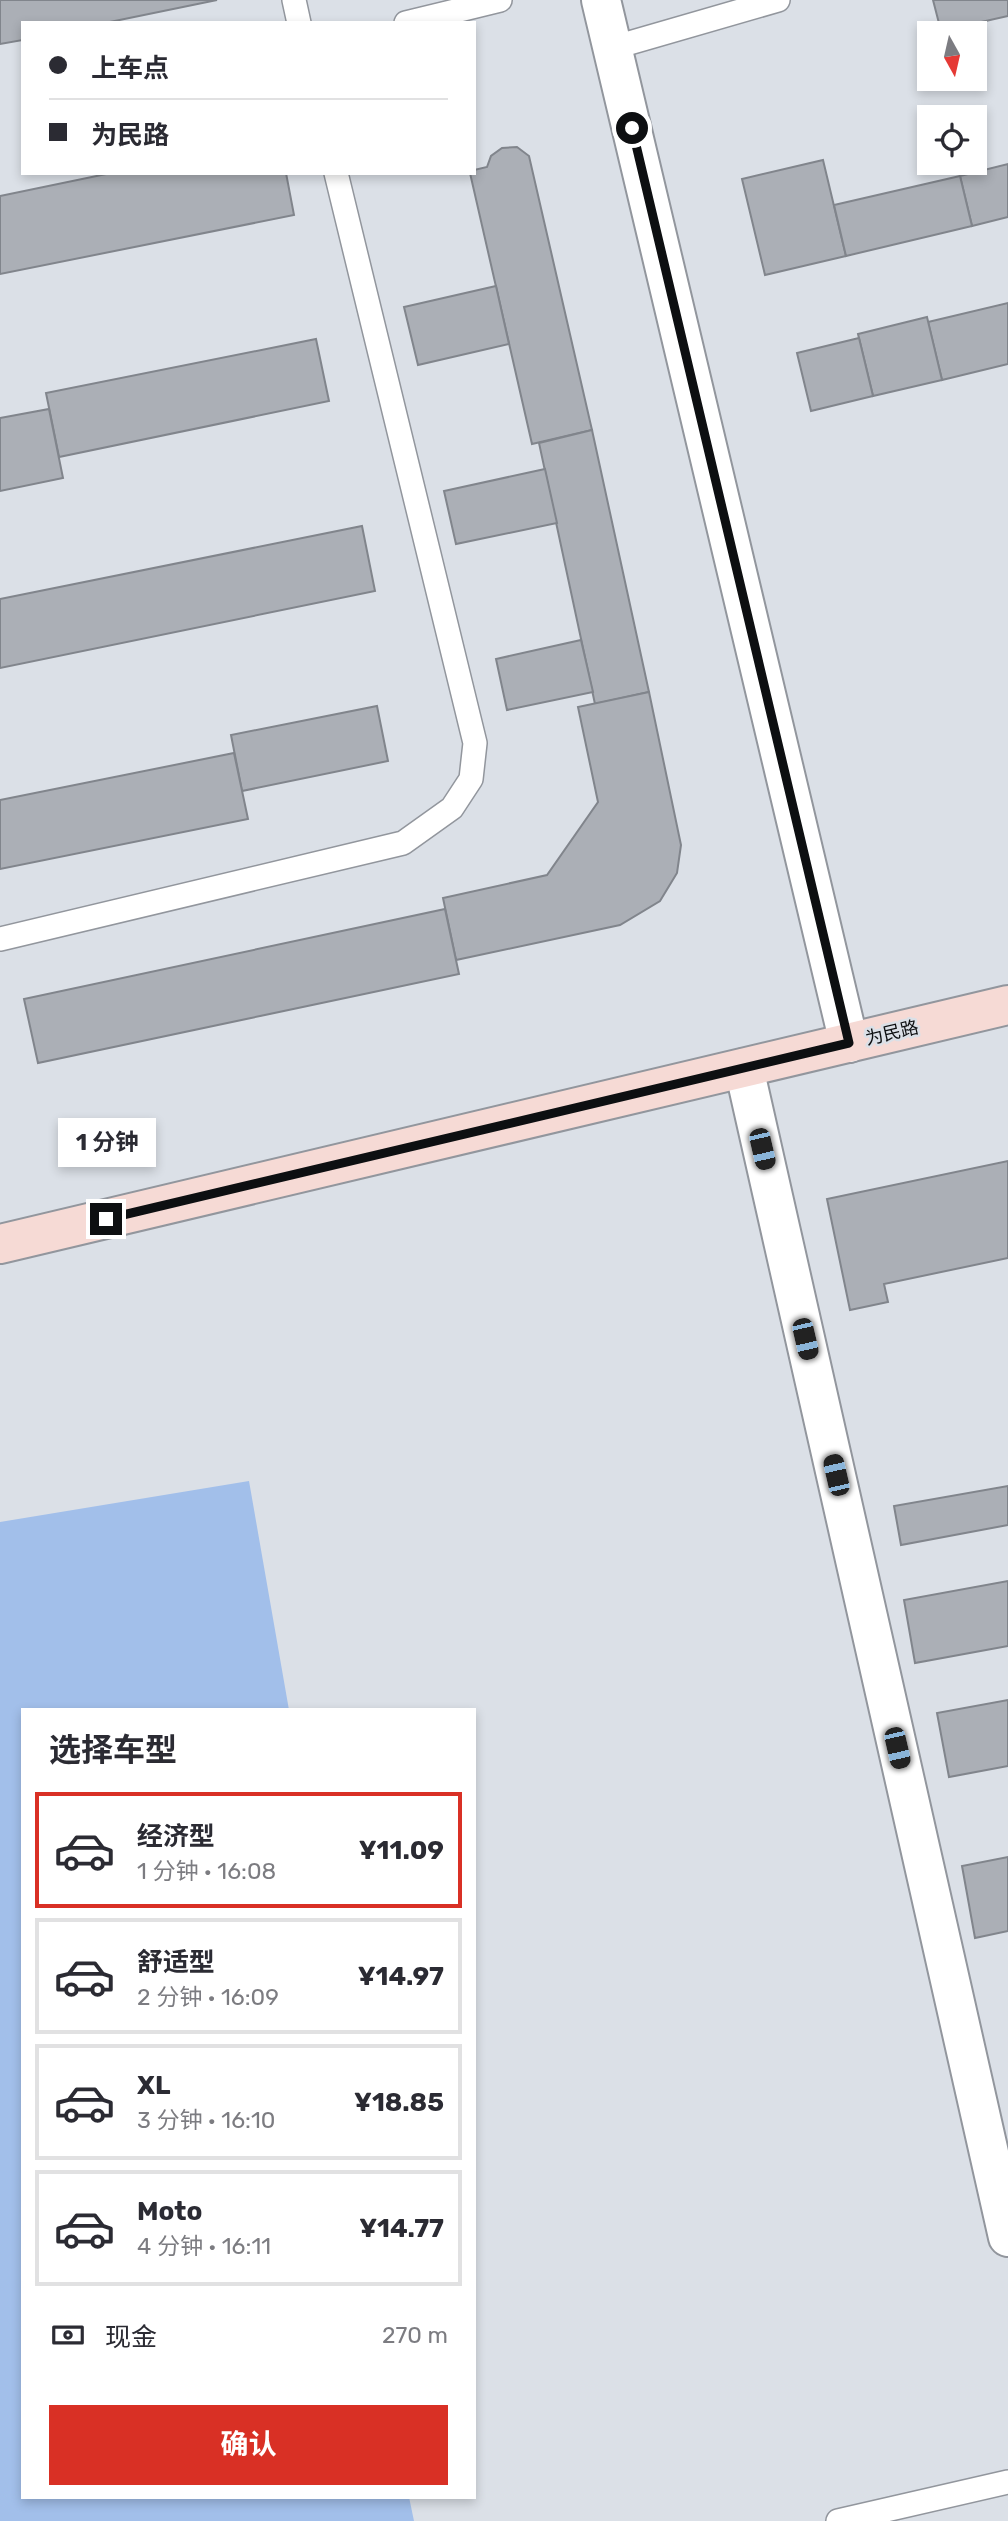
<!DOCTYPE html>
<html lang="zh">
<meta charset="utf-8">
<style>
:root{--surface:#fff;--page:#f7f7f7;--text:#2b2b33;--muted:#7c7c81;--line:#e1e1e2;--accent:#d93025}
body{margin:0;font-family:Rubik,"Noto Sans SC",sans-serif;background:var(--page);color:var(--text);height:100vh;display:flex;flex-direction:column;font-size:26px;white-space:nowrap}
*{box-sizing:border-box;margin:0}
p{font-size:23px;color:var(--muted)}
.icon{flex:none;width:38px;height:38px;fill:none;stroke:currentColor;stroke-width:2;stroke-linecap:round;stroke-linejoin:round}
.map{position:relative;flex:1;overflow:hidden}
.side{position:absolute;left:21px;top:1708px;width:455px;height:791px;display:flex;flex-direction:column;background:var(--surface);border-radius:0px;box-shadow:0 4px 10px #0003}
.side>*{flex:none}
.guide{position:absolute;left:21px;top:21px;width:455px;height:154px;border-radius:0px;box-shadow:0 4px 10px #0003;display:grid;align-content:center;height:154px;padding:0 28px;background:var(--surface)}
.needle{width:46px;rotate:172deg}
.tools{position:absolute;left:917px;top:21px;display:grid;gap:14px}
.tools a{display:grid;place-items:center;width:70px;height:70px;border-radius:0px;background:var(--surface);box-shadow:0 4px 10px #0003;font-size:35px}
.end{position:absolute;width:32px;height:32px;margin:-16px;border:9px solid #0d0f11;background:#fff;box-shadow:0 0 0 4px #fff}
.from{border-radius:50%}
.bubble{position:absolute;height:49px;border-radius:0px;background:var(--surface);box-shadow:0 4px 10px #0003;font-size:23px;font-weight:700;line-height:49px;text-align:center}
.car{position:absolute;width:21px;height:42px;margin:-21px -10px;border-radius:9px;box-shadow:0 0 5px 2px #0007;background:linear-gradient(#222 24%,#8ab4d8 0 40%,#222 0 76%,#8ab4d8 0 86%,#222 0)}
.guide b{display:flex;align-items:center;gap:24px;height:66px;font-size:26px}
.guide b+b{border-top:2px solid var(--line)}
.guide i{width:18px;height:18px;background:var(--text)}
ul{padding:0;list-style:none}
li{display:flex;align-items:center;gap:21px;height:116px;margin:0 14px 10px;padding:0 14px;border:4px solid var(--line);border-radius:0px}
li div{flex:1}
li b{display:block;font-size:26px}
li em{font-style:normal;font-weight:700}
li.current{border-color:var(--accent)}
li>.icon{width:63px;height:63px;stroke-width:1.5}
h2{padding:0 28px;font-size:32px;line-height:84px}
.pay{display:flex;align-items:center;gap:18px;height:77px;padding:0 28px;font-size:26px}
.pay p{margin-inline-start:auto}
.action{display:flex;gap:14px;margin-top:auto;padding:14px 28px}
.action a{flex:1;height:80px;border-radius:0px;background:var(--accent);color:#fff;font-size:28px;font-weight:700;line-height:80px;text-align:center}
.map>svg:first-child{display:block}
.green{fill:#a2bfea}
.building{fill:#abafb6;stroke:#81858c;stroke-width:2}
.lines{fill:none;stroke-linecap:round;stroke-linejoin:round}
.service-casing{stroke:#92969d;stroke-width:26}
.tertiary-casing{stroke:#92969d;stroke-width:42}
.secondary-casing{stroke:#92969d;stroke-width:42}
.service{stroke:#fff;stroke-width:23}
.tertiary{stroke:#fff;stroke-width:38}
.secondary{stroke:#f6dad5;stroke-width:38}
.route{stroke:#0d0f11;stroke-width:9}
.labels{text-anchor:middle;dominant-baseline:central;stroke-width:5;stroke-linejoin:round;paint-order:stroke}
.street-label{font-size:18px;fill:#0d0f11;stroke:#dbe0e7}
</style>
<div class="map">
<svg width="1008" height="2521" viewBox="0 0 1008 2521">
<rect width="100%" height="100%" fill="#dbe0e7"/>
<polygon class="green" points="249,1481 289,1710 23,1710 23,2497 409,2497 414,2521 0,2521 0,1522"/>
<g class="building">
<polygon points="0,0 217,0 105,23 23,23 23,40 0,44"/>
<polygon points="933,0 1008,0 1008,16 941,31"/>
<polygon points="517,147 529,156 592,430 532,444 470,173 474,173 474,170 487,167 491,156 502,148"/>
<polygon points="823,160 846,256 765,275 742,179"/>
<polygon points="1008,164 1008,217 972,226 960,176"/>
<polygon points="111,173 286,173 294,215 0,274 0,196"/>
<polygon points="960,176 972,226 846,256 834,205"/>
<polygon points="496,286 509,344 418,365 404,307"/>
<polygon points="1008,303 1008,364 942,380 928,322"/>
<polygon points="927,317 942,380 873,396 858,334"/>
<polygon points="859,338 873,396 811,411 797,353"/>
<polygon points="316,339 329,401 59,457 46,393"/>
<polygon points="49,409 63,478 0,491 0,418"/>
<polygon points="592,430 649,692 595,704 539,443"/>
<polygon points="545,469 557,523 456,544 444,491"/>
<polygon points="362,526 375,591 0,668 0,599"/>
<polygon points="581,640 593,692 507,710 496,659"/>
<polygon points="649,692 681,845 677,873 660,901 620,925 456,960 443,898 547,875 598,802 578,707"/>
<polygon points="377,706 388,761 242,791 231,735"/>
<polygon points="234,753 248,819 0,869 0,800"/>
<polygon points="445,909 459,974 38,1063 24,999"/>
<polygon points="1008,1161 1008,1258 884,1284 888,1302 850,1310 827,1199"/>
<polygon points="1008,1486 1008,1525 901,1545 894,1506"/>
<polygon points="1008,1581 1008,1646 915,1663 904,1600"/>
<polygon points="1008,1700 1008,1766 949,1777 937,1713"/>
<polygon points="1008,1857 1008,1931 975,1938 962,1866"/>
</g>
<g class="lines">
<g class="service-casing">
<g id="service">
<polyline points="294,0 299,23"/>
<polyline points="406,23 500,0"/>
<polyline points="612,48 778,0"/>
<polyline points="0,939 403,843 452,808 471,779 475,743 336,173"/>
<polyline points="838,2521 1008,2482"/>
</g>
</g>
<g class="tertiary-casing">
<g id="tertiary">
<polyline points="601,0 849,1043"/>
<polyline points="744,1068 1008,2237"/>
</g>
</g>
<g class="secondary-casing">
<polyline id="secondary" points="0,1244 1008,1005"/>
</g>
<use href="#service" class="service"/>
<use href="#tertiary" class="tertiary"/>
<use href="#secondary" class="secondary"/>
</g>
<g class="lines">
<polyline class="route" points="106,1219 849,1043 632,128"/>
</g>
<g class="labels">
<g class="street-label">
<text transform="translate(892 1033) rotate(-13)">为民路</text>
</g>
</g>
</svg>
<div class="tools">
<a><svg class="needle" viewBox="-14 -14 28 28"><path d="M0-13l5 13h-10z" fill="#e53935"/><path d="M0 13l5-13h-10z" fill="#7c7c81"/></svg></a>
<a><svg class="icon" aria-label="locate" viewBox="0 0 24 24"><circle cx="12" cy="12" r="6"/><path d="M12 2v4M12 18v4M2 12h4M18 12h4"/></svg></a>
</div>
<i class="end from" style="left:632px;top:128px"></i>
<i class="end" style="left:106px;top:1219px"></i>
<div class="bubble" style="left:58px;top:1118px;width:98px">1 分钟</div>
<i class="car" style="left:762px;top:1149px;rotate:167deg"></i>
<i class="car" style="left:805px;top:1339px;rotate:167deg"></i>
<i class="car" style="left:836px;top:1475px;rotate:347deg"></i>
<i class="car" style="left:897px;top:1748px;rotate:167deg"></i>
<div class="guide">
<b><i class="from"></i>上车点</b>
<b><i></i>为民路</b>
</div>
<section class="side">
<h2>选择车型</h2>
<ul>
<li class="current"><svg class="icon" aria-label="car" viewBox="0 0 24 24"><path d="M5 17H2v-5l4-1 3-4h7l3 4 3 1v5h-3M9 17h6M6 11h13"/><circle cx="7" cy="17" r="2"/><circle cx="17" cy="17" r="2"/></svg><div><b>经济型</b><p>1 分钟 · 16:08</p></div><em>¥11.09</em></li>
<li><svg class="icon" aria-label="car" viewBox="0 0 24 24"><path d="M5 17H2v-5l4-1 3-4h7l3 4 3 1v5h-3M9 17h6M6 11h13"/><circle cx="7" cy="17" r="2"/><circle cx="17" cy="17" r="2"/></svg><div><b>舒适型</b><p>2 分钟 · 16:09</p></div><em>¥14.97</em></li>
<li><svg class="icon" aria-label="car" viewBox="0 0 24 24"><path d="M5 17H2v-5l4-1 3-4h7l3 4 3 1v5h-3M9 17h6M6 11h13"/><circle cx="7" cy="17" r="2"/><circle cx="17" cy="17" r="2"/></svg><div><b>XL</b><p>3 分钟 · 16:10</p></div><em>¥18.85</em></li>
<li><svg class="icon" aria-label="car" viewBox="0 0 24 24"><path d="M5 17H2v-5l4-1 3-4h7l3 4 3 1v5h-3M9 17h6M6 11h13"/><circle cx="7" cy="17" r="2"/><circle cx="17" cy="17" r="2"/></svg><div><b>Moto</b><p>4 分钟 · 16:11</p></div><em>¥14.77</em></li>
</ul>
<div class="pay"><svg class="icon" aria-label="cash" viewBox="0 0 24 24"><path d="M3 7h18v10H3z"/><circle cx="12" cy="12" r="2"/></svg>现金<p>270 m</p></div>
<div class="action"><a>确认</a></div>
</section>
</div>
